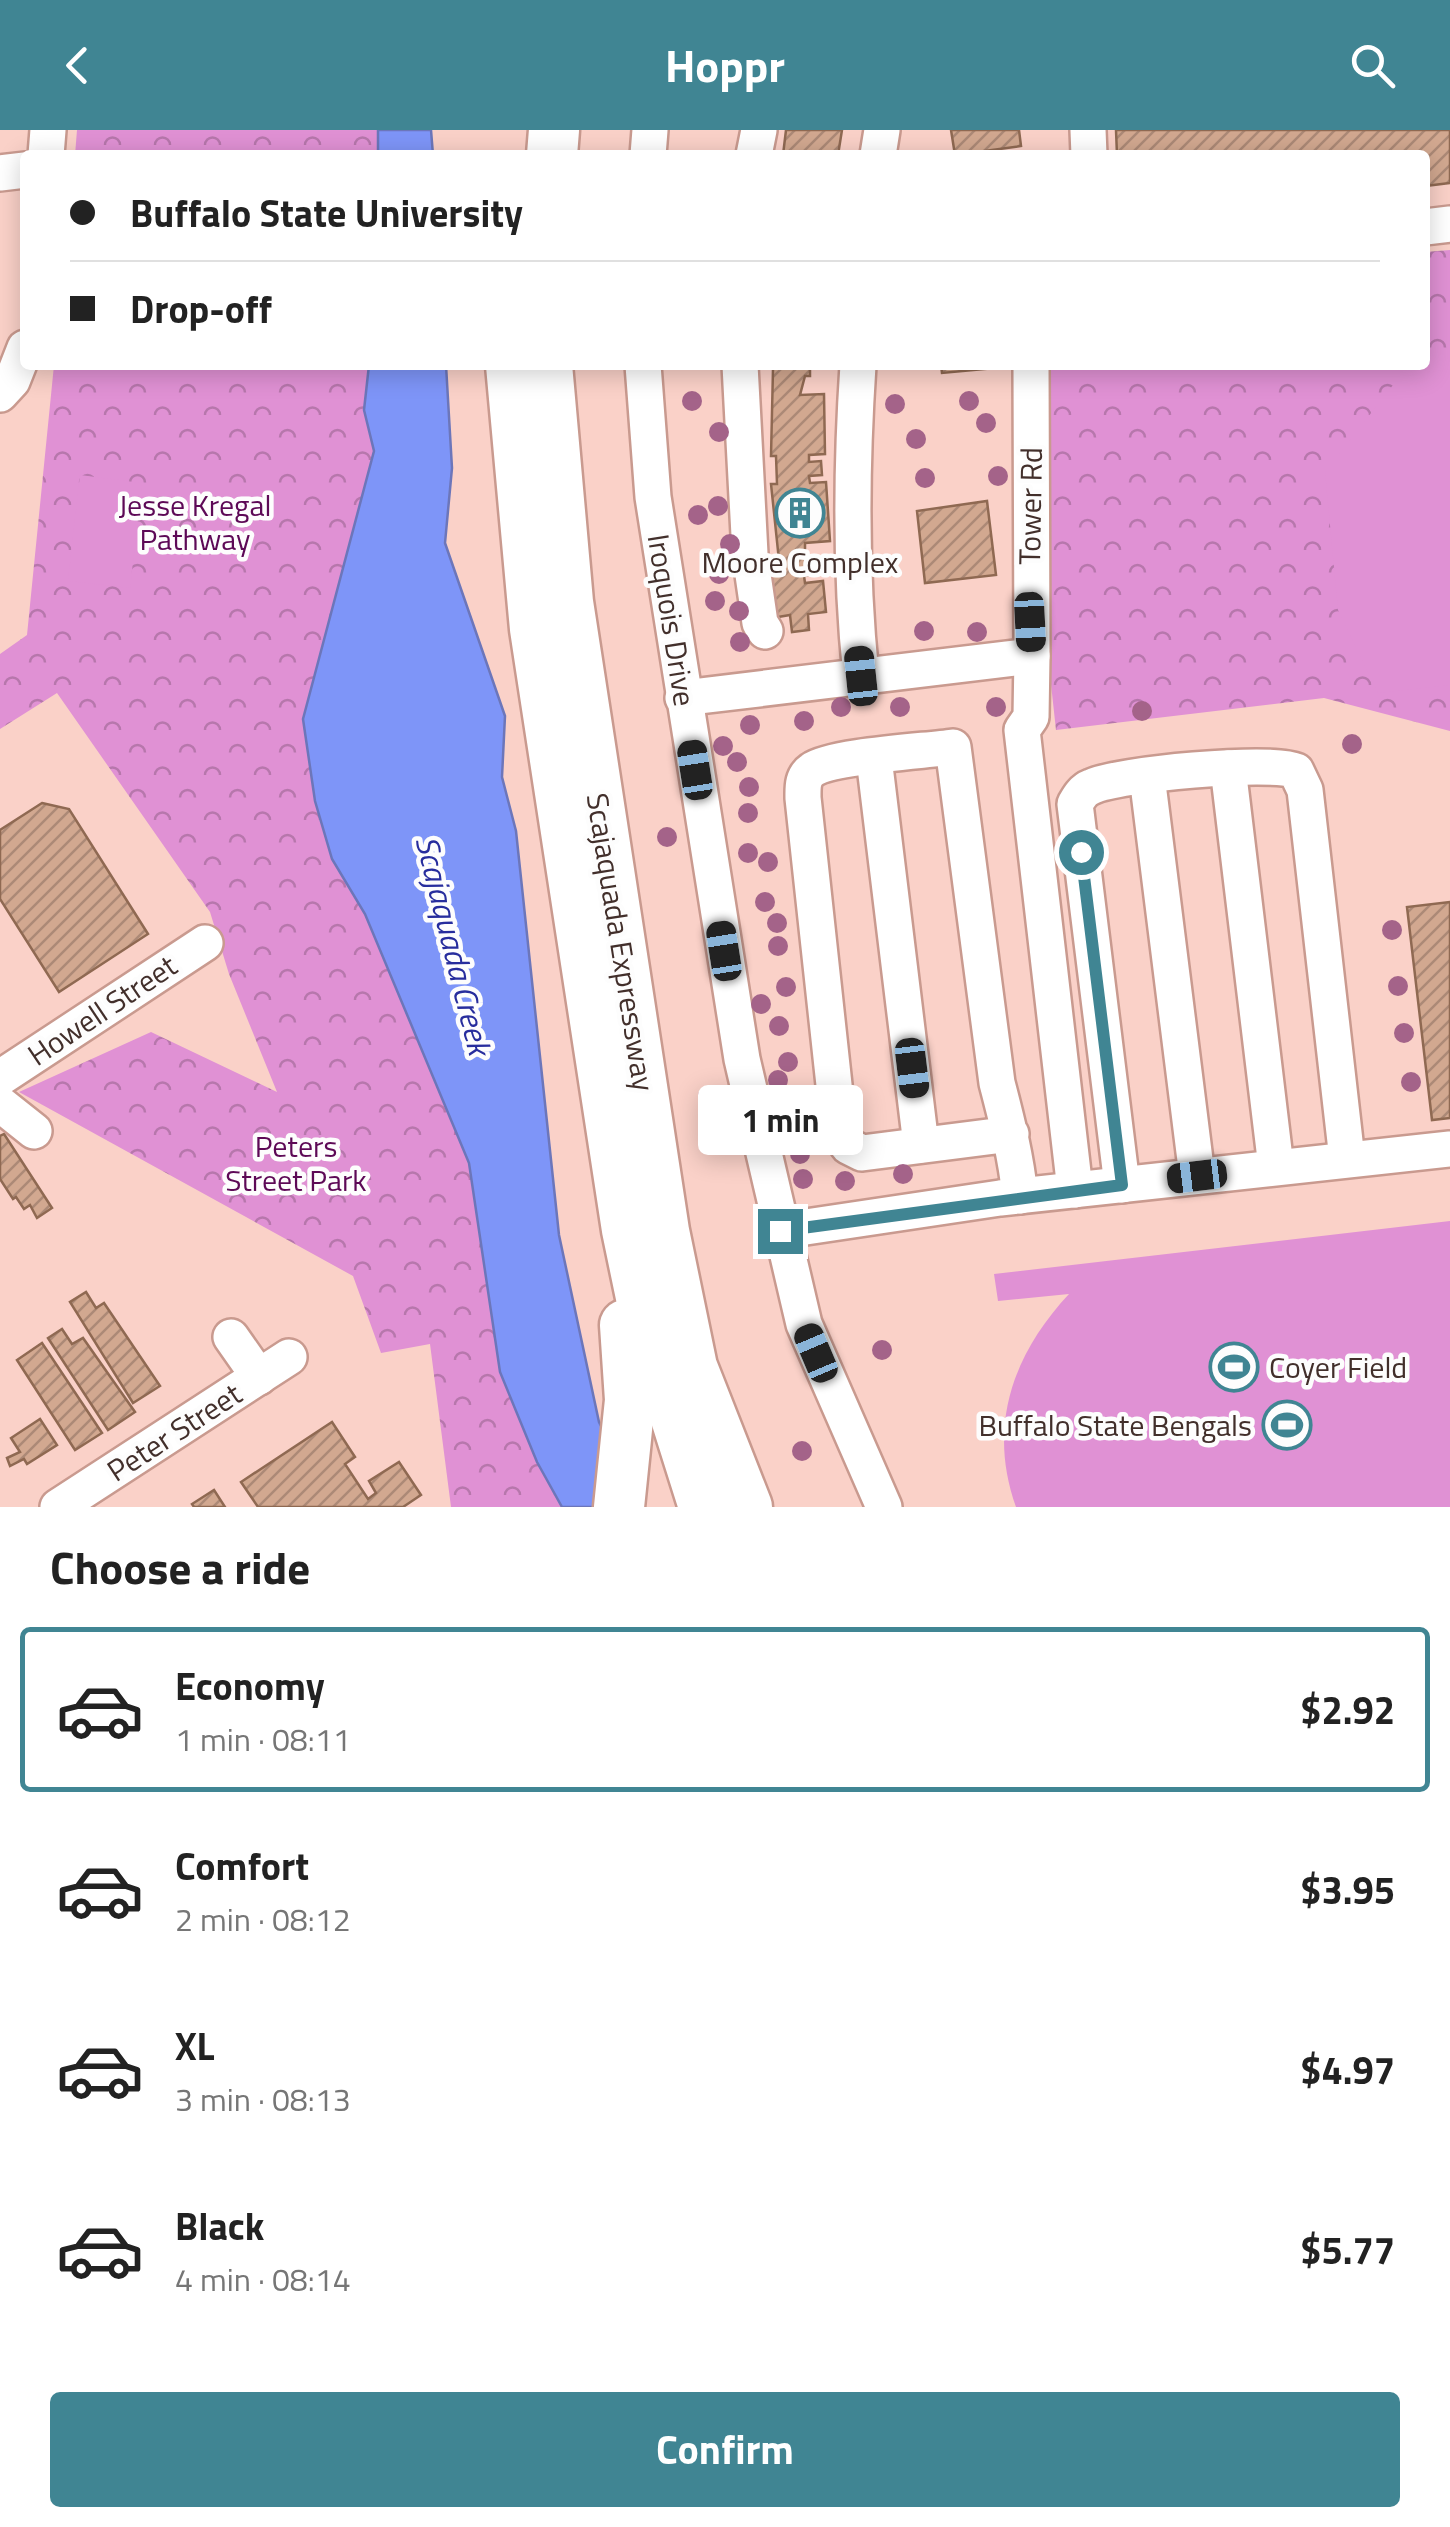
<!DOCTYPE html>
<meta charset="utf-8">
<style>
:root{--surface:#fff;--page:#f2f2f2;--text:#222;--muted:#767676;--line:#e0e0e0;--accent:#408593}
body{margin:0;font-family:"Titillium Web",sans-serif;background:var(--page);color:var(--text);height:100vh;display:flex;flex-direction:column;font-size:38px;white-space:nowrap}
*{box-sizing:border-box;margin:0}
p{font-size:32px;color:var(--muted)}
.icon{flex:none;width:55px;height:55px;fill:none;stroke:currentColor;stroke-width:2;stroke-linecap:round;stroke-linejoin:round}
.map{position:relative;height:1377px;overflow:hidden}
.panel{display:flex;flex-direction:column;background:var(--surface);flex:1}
.panel>*{flex:none}
.hud{position:absolute;left:20px;top:20px;width:1410px;height:220px;border-radius:10px;box-shadow:0 5px 25px #0003;display:grid;align-content:center;height:220px;padding:0 50px;background:var(--surface)}
.end{position:absolute;width:45px;height:45px;margin:-22px;border:12px solid #408593;background:#fff;box-shadow:0 0 0 5px #fff}
.from{border-radius:50%}
.bubble{position:absolute;height:70px;border-radius:10px;background:var(--surface);box-shadow:0 5px 25px #0003;font-size:32px;font-weight:700;line-height:70px;text-align:center}
.car{position:absolute;width:30px;height:60px;margin:-30px -15px;border-radius:12px;box-shadow:0 0 8px 2px #0007;background:linear-gradient(#222 24%,#8ab4d8 0 40%,#222 0 76%,#8ab4d8 0 86%,#222 0)}
.hud b{display:flex;align-items:center;gap:35px;height:95px;font-size:38px}
.hud b+b{border-top:2px solid var(--line)}
.hud i{width:25px;height:25px;background:var(--text)}
ul{padding:0;list-style:none}
li{display:flex;align-items:center;gap:30px;height:165px;margin:0 20px 15px;padding:0 30px;border:5px solid transparent;border-radius:10px}
li div{flex:1}
li b{display:block;font-size:38px}
li em{font-style:normal;font-weight:700}
li.active{border-color:var(--accent)}
li>.icon{width:90px;height:90px;stroke-width:1.5}
h2{padding:0 50px;font-size:45px;line-height:120px}
.button{display:flex;gap:20px;margin-top:auto;padding:20px 50px}
.button a{flex:1;height:115px;border-radius:10px;background:var(--accent);color:#fff;font-size:40px;font-weight:700;line-height:115px;text-align:center}
header{display:flex;justify-content:space-between;align-items:center;height:130px;padding:0 50px;background:var(--accent);color:#fff;font-size:45px;font-weight:700}
.map>svg:first-child{display:block}
.park{fill:url(#park-crowns)}
.pitch{fill:#e091d4}
.water{fill:#7e95f8;stroke:#6c76ba;stroke-width:2.5}
.building{fill:url(#building-hatch);stroke:#8f6952;stroke-width:2.5}
.lines{fill:none;stroke-linecap:round;stroke-linejoin:round}
.minor-casing{stroke:#c99a8f;stroke-width:40}
.highway-casing{stroke:#c99a8f;stroke-width:55}
.minor{stroke:#fff;stroke-width:35}
.highway{stroke:#fff;stroke-width:50}
.tree{fill:#a46389}
.route{stroke:#408593;stroke-width:12}
.labels{text-anchor:middle;dominant-baseline:central;stroke-width:9;stroke-linejoin:round;paint-order:stroke}
.park-label{font-size:30px;fill:#5d0956;stroke:#fdfdfd}
.street-label{font-size:30px;fill:#422f2b;stroke:#fdfdfd}
.poi-label{font-size:30px;fill:#422f2b;stroke:#fdfdfd}
.water-label{font-size:32px;font-style:italic;fill:#272d9d;stroke:#fdfdfd}
</style>
<header><svg class="icon" aria-label="back" viewBox="0 0 24 24"><path d="M15 5l-7 7 7 7"/></svg>Hoppr<svg class="icon" aria-label="search" viewBox="0 0 24 24"><circle cx="10" cy="10" r="6"/><path d="M15 15l6 6"/></svg></header>
<div class="map">
<svg width="1450" height="1377" viewBox="0 0 1450 1377">
<defs>
<pattern id="park-crowns" width="20" height="18" patternUnits="userSpaceOnUse" patternTransform="scale(2.5)"><rect width="20" height="18" fill="#e091d4"/><path d="M2 6a3 3 0 1 1 6 0M12 15a3 3 0 1 1 6 0" fill="none" stroke="#b777ac"/></pattern>
<pattern id="building-hatch" width="6" height="6" patternUnits="userSpaceOnUse" patternTransform="scale(2.5)"><rect width="6" height="6" fill="#d2a890"/><path d="M-1 1l2-2M0 6l6-6M5 7l2-2" fill="none" stroke="#ac8976"/></pattern>
</defs>
<rect width="100%" height="100%" fill="#fad1c8"/>
<g class="park">
<polygon points="77,0 378,0 378,25 75,25"/>
<polygon points="1450,120 1450,601 1324,568 1056,600 1048,527 1042,235 1425,235 1425,122"/>
<polygon points="54,235 369,235 364,280 374,321 303,589 315,671 332,729 365,784 469,1033 537,1332 562,1377 451,1377 430,1214 381,1223 353,1146 19,962 151,902 277,962 229,844 210,782 57,563 0,599 0,524 27,505"/>
</g>
<g class="pitch">
<polygon points="1450,239 1450,555 1378,563 1338,480 1325,342 1400,246"/>
<polygon points="80,345 142,353 130,458 68,451"/>
<path d="M1450 1091V1377H1016C987 1296 1013 1224 1069 1164L998 1171 994 1144Z"/>
</g>
<g class="water">
<polygon points="378,0 431,0 433,25 378,25"/>
<polygon points="369,235 446,235 452,338 445,413 505,586 502,647 516,701 559,1105 599,1292 641,1377 562,1377 537,1332 500,1242 469,1033 365,784 332,729 315,671 303,589 374,321 364,280"/>
</g>
<g class="building">
<polygon points="786,0 842,0 838,25 783,25"/>
<polygon points="951,0 1019,0 1021,16 955,25"/>
<polygon points="1116,0 1450,0 1450,53 1425,56 1425,25 1117,25"/>
<polygon points="764,235 810,235 810,246 805,246 800,265 824,264 825,324 809,325 809,332 821,331 822,345 809,346 810,353 826,352 830,411 805,413 805,430 816,430 817,443 804,446 805,453 823,451 826,482 808,484 809,500 792,502 790,485 772,488 768,458 773,457 771,442 780,440 771,354 777,354 776,326 771,326 773,239"/>
<polygon points="941,235 1006,235 1007,237 942,243"/>
<polygon points="987,371 996,445 925,453 917,381"/>
<polygon points="42,673 69,679 148,804 59,862 0,769 0,700"/>
<polygon points="1450,772 1450,988 1432,990 1407,777"/>
<polygon points="4,1004 52,1078 37,1088 30,1075 24,1079 16,1067 13,1069 0,1049 0,1006"/>
<polygon points="86,1162 96,1178 104,1173 160,1256 133,1273 70,1172"/>
<polygon points="62,1199 72,1214 83,1208 135,1282 108,1300 48,1208"/>
<polygon points="42,1213 102,1303 75,1320 17,1230"/>
<polygon points="40,1289 57,1315 27,1334 24,1329 10,1336 7,1328 20,1322 11,1308"/>
<polygon points="332,1292 355,1327 345,1334 368,1369 376,1363 369,1351 399,1332 421,1365 403,1377 258,1377 241,1352"/>
<polygon points="214,1360 225,1377 194,1377 192,1374"/>
</g>
<g class="lines">
<g class="minor-casing">
<g id="minor">
<polyline points="1088,0 1089,25"/>
<polyline points="46,25 48,0"/>
<polyline points="648,25 650,0"/>
<polyline points="754,25 759,0"/>
<polyline points="878,25 882,0"/>
<polyline points="0,43 25,40"/>
<polyline points="1425,97 1450,94"/>
<polyline points="643,235 653,367 742,929 804,1194 884,1377"/>
<polyline points="740,235 750,424 760,493 765,501"/>
<path d="M858 235C851 340 850 441 861 546"/>
<polyline points="0,264 12,251 25,218"/>
<polyline points="1032,526 1031,587 1022,600 1075,1060"/>
<polyline points="683,568 1032,526 1031,235"/>
<polyline points="874,628 921,1015"/>
<polyline points="1228,638 1276,1037"/>
<polyline points="1147,646 1197,1046"/>
<polyline points="0,948 205,813"/>
<polyline points="0,974 34,1001"/>
<path d="M1011 1004 862 1023 848 1016 839 1001 803 668C803 658 802 647 812 640 831 626 925 621 953 617L997 953C1007 991 1016 1027 1020 1066"/>
<path d="M1122 1055 1075 674C1079 667 1083 660 1091 657 1116 644 1272 630 1296 641L1305 660 1347 1029"/>
<polyline points="779,1101 1000,1068 1450,1019"/>
<polyline points="231,1207 259,1247"/>
<polyline points="58,1377 289,1227"/>
</g>
</g>
<g class="highway-casing">
<g id="highway">
<polyline points="552,25 554,0"/>
<polyline points="511,235 535,499 627,1100 647,1196 704,1377"/>
<polyline points="547,235 568,472 664,1101 692,1237 747,1377"/>
<polyline points="619,1377 630,1270 625,1195"/>
</g>
</g>
<use href="#minor" class="minor"/>
<use href="#highway" class="highway"/>
</g>
<g class="tree">
<circle cx="692" cy="271" r="10"/>
<circle cx="969" cy="271" r="10"/>
<circle cx="895" cy="274" r="10"/>
<circle cx="986" cy="293" r="10"/>
<circle cx="719" cy="302" r="10"/>
<circle cx="916" cy="309" r="10"/>
<circle cx="998" cy="346" r="10"/>
<circle cx="925" cy="348" r="10"/>
<circle cx="718" cy="376" r="10"/>
<circle cx="698" cy="385" r="10"/>
<circle cx="730" cy="414" r="10"/>
<circle cx="719" cy="444" r="10"/>
<circle cx="715" cy="471" r="10"/>
<circle cx="739" cy="481" r="10"/>
<circle cx="924" cy="501" r="10"/>
<circle cx="977" cy="502" r="10"/>
<circle cx="740" cy="512" r="10"/>
<circle cx="841" cy="577" r="10"/>
<circle cx="900" cy="577" r="10"/>
<circle cx="996" cy="577" r="10"/>
<circle cx="1142" cy="581" r="10"/>
<circle cx="804" cy="591" r="10"/>
<circle cx="750" cy="595" r="10"/>
<circle cx="1352" cy="614" r="10"/>
<circle cx="723" cy="616" r="10"/>
<circle cx="737" cy="632" r="10"/>
<circle cx="749" cy="657" r="10"/>
<circle cx="748" cy="683" r="10"/>
<circle cx="667" cy="707" r="10"/>
<circle cx="748" cy="723" r="10"/>
<circle cx="768" cy="732" r="10"/>
<circle cx="765" cy="772" r="10"/>
<circle cx="777" cy="793" r="10"/>
<circle cx="1392" cy="800" r="10"/>
<circle cx="778" cy="816" r="10"/>
<circle cx="1398" cy="856" r="10"/>
<circle cx="786" cy="857" r="10"/>
<circle cx="761" cy="874" r="10"/>
<circle cx="779" cy="896" r="10"/>
<circle cx="1404" cy="903" r="10"/>
<circle cx="788" cy="932" r="10"/>
<circle cx="778" cy="950" r="10"/>
<circle cx="1411" cy="952" r="10"/>
<circle cx="708" cy="966" r="10"/>
<circle cx="793" cy="967" r="10"/>
<circle cx="714" cy="1006" r="10"/>
<circle cx="800" cy="1024" r="10"/>
<circle cx="903" cy="1044" r="10"/>
<circle cx="803" cy="1049" r="10"/>
<circle cx="845" cy="1051" r="10"/>
<circle cx="882" cy="1220" r="10"/>
<circle cx="802" cy="1321" r="10"/>
</g>
<g class="lines">
<polyline class="route" points="780,1101 1122,1055 1081,722"/>
</g>
<defs>
<g id="building-ring" transform="scale(2.5)"><circle r="9.5" fill="#fdfdfd" stroke="#408593" stroke-width="1.5"/><path d="M-4-6H4V6H1V3H-1V6H-4ZM-2.5-4.3h1.7v1.8h-1.7ZM.8-4.3h1.7v1.8H.8ZM-2.5-1h1.7V.8h-1.7ZM.8-1h1.7V.8H.8Z" fill="#408593"/></g>
<g id="stadium-ring" transform="scale(2.5)"><circle r="9.5" fill="#fdfdfd" stroke="#408593" stroke-width="1.5"/><path d="M0-5a6.5 5 0 1 0 0 10a6.5 5 0 1 0 0-10ZM-3.5-1.8h7v3.6h-7Z" fill="#408593"/></g>
</defs>
<g fill-rule="evenodd">
<use href="#building-ring" x="800" y="383"/>
<use href="#stadium-ring" x="1234" y="1237"/>
<use href="#stadium-ring" x="1287" y="1295"/>
</g>
<g class="labels">
<g class="park-label">
<text x="195" y="375">Jesse Kregal<tspan x="195" dy="34">Pathway</tspan></text>
<text x="296" y="1016">Peters<tspan x="296" dy="34">Street Park</tspan></text>
</g>
<g class="street-label">
<text transform="translate(1030 376) rotate(-89)">Tower Rd</text>
<text transform="translate(672 490) rotate(81)">Iroquois Drive</text>
<text transform="translate(621 812) rotate(81)">Scajaquada Expressway</text>
<text transform="translate(102 880) rotate(-34)">Howell Street</text>
<text transform="translate(174 1302) rotate(-33)">Peter Street</text>
</g>
<g class="poi-label">
<text x="800" y="432">Moore Complex</text>
<text x="1269" y="1237" text-anchor="start">Coyer Field</text>
<text x="1252" y="1295" text-anchor="end">Buffalo State Bengals</text>
</g>
<g class="water-label">
<text transform="translate(454 815) rotate(76)">Scajaquada Creek</text>
</g>
</g>
</svg>
<i class="end from" style="left:1081px;top:722px"></i>
<i class="end" style="left:780px;top:1101px"></i>
<div class="bubble" style="left:698px;top:955px;width:165px">1 min</div>
<i class="car" style="left:1030px;top:492px;rotate:177deg"></i>
<i class="car" style="left:861px;top:546px;rotate:354deg"></i>
<i class="car" style="left:695px;top:640px;rotate:351deg"></i>
<i class="car" style="left:724px;top:821px;rotate:351deg"></i>
<i class="car" style="left:912px;top:938px;rotate:173deg"></i>
<i class="car" style="left:1197px;top:1046px;rotate:263deg"></i>
<i class="car" style="left:816px;top:1223px;rotate:337deg"></i>
<div class="hud">
<b><i class="from"></i>Buffalo State University</b>
<b><i></i>Drop-off</b>
</div>
</div>
<section class="panel">
<h2>Choose a ride</h2>
<ul>
<li class="active"><svg class="icon" aria-label="car" viewBox="0 0 24 24"><path d="M5 17H2v-5l4-1 3-4h7l3 4 3 1v5h-3M9 17h6M6 11h13"/><circle cx="7" cy="17" r="2"/><circle cx="17" cy="17" r="2"/></svg><div><b>Economy</b><p>1 min · 08:11</p></div><em>$2.92</em></li>
<li><svg class="icon" aria-label="car" viewBox="0 0 24 24"><path d="M5 17H2v-5l4-1 3-4h7l3 4 3 1v5h-3M9 17h6M6 11h13"/><circle cx="7" cy="17" r="2"/><circle cx="17" cy="17" r="2"/></svg><div><b>Comfort</b><p>2 min · 08:12</p></div><em>$3.95</em></li>
<li><svg class="icon" aria-label="car" viewBox="0 0 24 24"><path d="M5 17H2v-5l4-1 3-4h7l3 4 3 1v5h-3M9 17h6M6 11h13"/><circle cx="7" cy="17" r="2"/><circle cx="17" cy="17" r="2"/></svg><div><b>XL</b><p>3 min · 08:13</p></div><em>$4.97</em></li>
<li><svg class="icon" aria-label="car" viewBox="0 0 24 24"><path d="M5 17H2v-5l4-1 3-4h7l3 4 3 1v5h-3M9 17h6M6 11h13"/><circle cx="7" cy="17" r="2"/><circle cx="17" cy="17" r="2"/></svg><div><b>Black</b><p>4 min · 08:14</p></div><em>$5.77</em></li>
</ul>
<div class="button"><a>Confirm</a></div>
</section>
